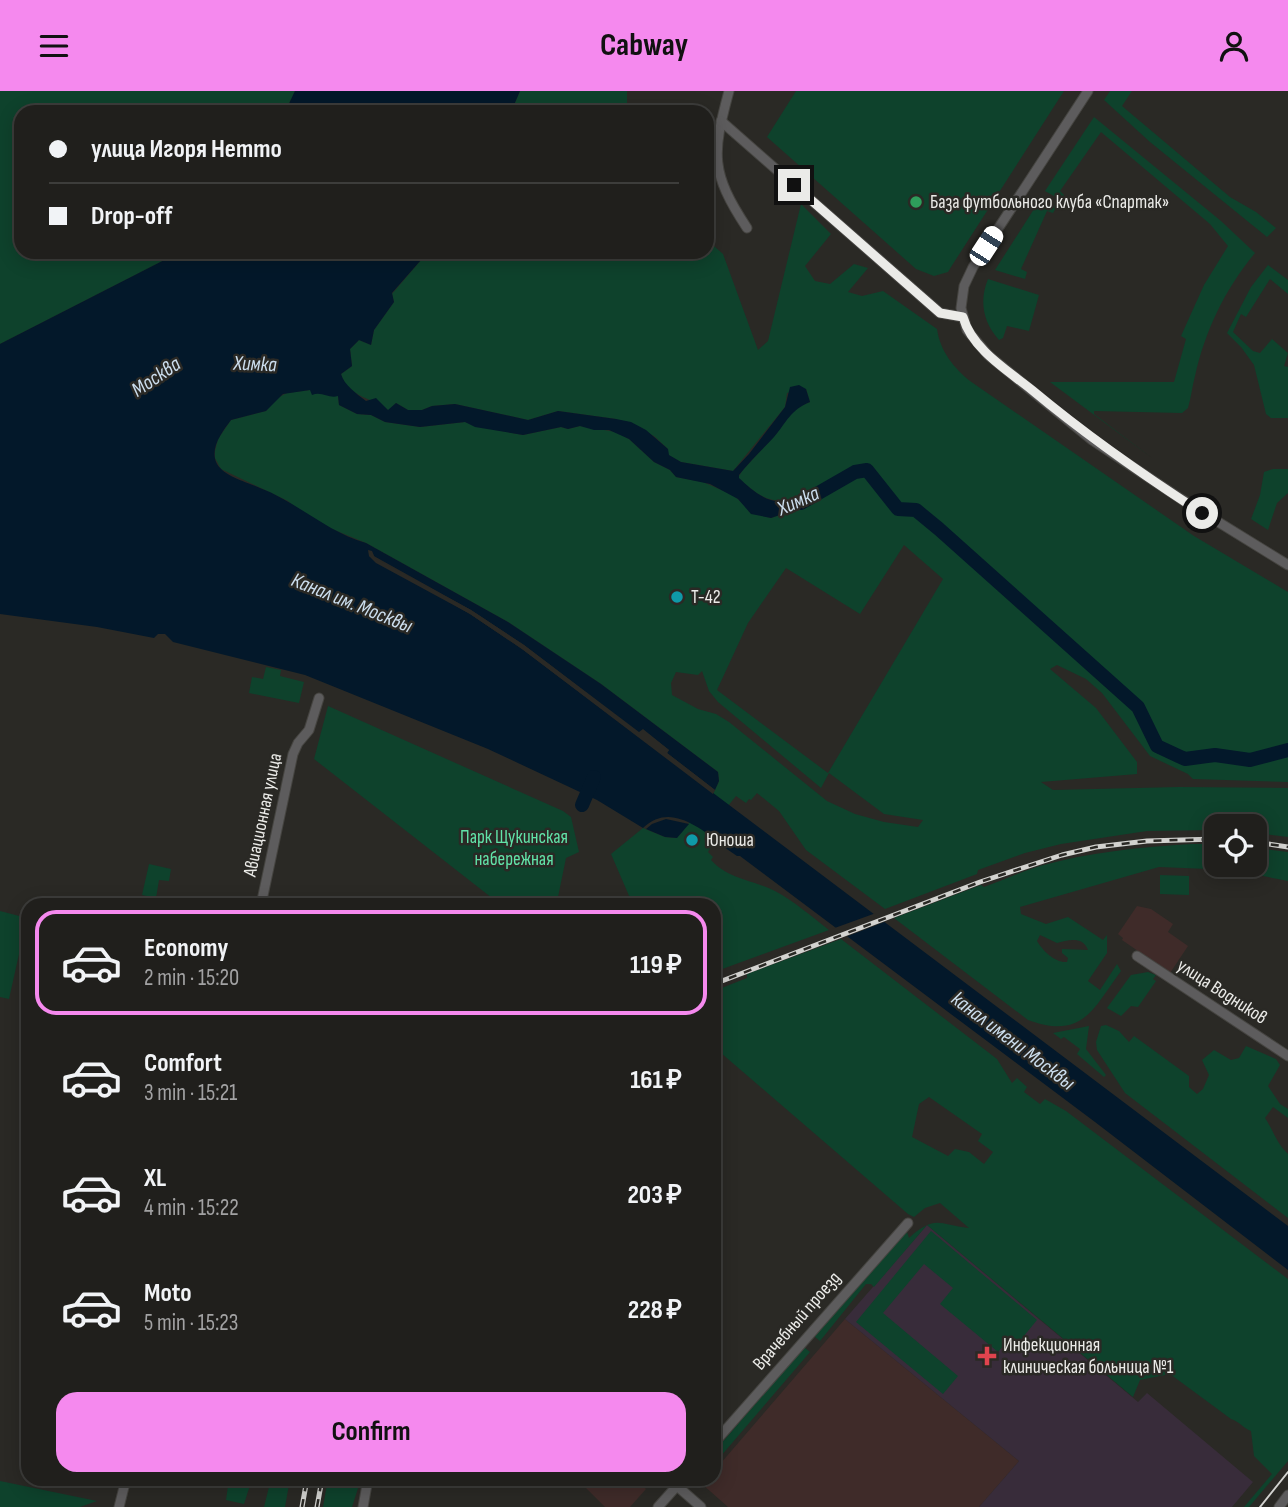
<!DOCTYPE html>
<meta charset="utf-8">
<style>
:root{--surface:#201f1c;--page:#282725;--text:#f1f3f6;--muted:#a2a2a3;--line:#3d3d3b;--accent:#f589ee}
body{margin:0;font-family:"Sofia Sans Condensed",sans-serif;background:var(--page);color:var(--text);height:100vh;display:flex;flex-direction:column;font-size:26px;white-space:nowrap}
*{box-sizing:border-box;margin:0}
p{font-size:23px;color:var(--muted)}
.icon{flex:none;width:38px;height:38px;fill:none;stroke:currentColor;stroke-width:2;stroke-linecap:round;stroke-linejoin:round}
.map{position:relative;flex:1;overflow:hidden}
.panel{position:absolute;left:21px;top:807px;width:700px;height:588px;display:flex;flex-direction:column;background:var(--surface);border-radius:21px;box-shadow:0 4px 18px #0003,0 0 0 2px var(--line)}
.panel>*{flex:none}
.guide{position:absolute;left:14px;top:14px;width:700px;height:154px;border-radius:21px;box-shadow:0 4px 18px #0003,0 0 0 2px var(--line);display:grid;align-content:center;height:154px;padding:0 35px;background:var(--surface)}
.buttons{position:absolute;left:1204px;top:723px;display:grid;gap:14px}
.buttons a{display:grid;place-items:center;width:63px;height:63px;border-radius:14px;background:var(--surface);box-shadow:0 4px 18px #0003,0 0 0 2px var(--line);font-size:35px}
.end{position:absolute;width:32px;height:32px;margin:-16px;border:9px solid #ebebe8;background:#111;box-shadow:0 0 0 4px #111}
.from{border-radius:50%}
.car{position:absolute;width:21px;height:42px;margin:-21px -10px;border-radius:9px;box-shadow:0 0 5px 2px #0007;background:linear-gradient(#fff 24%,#345 0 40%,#fff 0 76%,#345 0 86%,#fff 0)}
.guide b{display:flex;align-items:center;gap:24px;height:66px;font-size:26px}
.guide b+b{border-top:2px solid var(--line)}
.guide i{width:18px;height:18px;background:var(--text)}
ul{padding:12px 0 0;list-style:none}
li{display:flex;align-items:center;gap:21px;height:105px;margin:0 14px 10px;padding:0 21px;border:4px solid transparent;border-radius:21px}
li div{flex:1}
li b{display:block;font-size:26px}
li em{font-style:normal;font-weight:700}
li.active{border-color:var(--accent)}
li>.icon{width:63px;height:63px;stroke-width:1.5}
.action{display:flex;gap:14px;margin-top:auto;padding:14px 35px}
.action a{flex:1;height:80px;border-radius:21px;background:var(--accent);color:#111;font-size:28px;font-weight:700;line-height:80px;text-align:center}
header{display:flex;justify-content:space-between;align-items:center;height:91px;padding:0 35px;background:var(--accent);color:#111;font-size:32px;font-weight:700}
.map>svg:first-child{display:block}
.commercial{fill:#3f2b29}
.medical{fill:#382c3a}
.green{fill:#0e422c;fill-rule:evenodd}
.water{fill:#03182a}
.pier{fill:#2a2925}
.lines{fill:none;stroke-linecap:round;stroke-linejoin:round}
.river{stroke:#03182a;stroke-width:14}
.minor-casing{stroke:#454440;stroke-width:11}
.minor{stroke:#5d5c5d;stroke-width:9}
.tram{stroke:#d2d2cf;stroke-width:2}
.rail-casing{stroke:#d2d2cf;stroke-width:5}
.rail{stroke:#2a2925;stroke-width:2.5;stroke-dasharray:8;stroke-linecap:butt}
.route{stroke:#ebebe8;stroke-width:9}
.leisure-dot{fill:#2e9e5b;stroke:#2a2925;stroke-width:2.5}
.culture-dot{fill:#0f9aa8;stroke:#2a2925;stroke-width:2.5}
.health-dot{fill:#e0444e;stroke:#2a2925;stroke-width:2.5}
.labels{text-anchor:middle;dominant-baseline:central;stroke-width:5;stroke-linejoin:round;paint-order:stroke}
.poi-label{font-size:19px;fill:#ebebe8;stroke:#2a2925;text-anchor:start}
.street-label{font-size:19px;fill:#ebebe8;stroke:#2a2925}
.park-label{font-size:19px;fill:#61e3a8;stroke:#2a2925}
.water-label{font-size:21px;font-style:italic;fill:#ccdeee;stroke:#2a2925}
</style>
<header><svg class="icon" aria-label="menu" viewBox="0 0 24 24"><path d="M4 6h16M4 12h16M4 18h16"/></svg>Cabway<svg class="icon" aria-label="person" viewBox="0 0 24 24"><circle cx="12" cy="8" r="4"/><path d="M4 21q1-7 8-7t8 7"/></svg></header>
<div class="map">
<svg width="1288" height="1416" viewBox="0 0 1288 1416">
<rect width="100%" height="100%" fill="#2a2925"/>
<g class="commercial">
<polygon points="1137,815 1151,818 1173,833 1168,841 1188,855 1170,882 1122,849 1123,847 1118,843"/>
<polygon points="845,1228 1019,1370 979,1416 728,1416 702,1393 707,1388 714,1388 714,1380"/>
<polygon points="592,1388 634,1388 646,1398 630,1416 605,1416 585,1396"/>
</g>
<polygon class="medical" points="927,1134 1138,1311 1147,1302 1253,1391 1232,1416 979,1416 1019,1370 845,1228"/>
<g class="green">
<polygon points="0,0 295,0 285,21 21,21 21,161 180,161 0,253"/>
<polygon points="520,0 627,0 627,21 511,21"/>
<polygon points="796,0 1064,0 951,176 948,181 934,185 916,178 767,46"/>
<polygon points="1110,0 1132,0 1122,15 1230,106 1256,121 1276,137 1267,146 1150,51 1104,9"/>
<path d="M1094 26 1221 130 1255 162C1225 198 1205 240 1195 285 1192 296 1191 307 1188 317L1182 322 1094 320V323L1152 367 1050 291H1174L1186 248 1181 245 1204 194 1228 155 1210 133 1101 41 1060 100 1064 104 1061 109 1045 100Z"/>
<polygon points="1041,107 1057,115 1053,122 1047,120 1021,178 1027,181 1025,188 995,179"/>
<path d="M801 113 831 143 805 175 815 190 830 193 854 173 868 177 848 201 862 205 883 200 937 238C940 260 954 277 970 290L1194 445 1288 501V691L1193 688 1188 683 1150 665 1102 602 1086 588 1057 574 1050 578 1096 617 1137 671V683L1041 691 1053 699 1179 696 1288 697V746L1255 742V735H1216V739L1147 740 1061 753 1025 762 978 779 977 783 885 818 806 759 779 720 757 702 751 709 749 708 746 712 736 705 728 715 713 703 719 690 718 681 601 593 508 531 366 452 332 438 297 418 288 410 221 378 215 367V360L218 348 231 329 266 320 277 307 287 302 310 299 338 305 339 314 357 323 371 324 385 331 420 336 465 331 480 336 523 344 561 336 568 338 580 335 616 341 629 348 654 371 670 379 676 386 703 391 733 404 747 416 749 421 771 427 797 418 817 405 807 401C776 417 763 409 738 387L742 380 777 342 783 331 798 316 810 311 806 298 787 302 785 316 733 380 681 371 668 364V358L654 345 616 328 558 320 528 329 455 313 432 315 422 319H408L396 312 389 320C376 307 347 307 341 283L352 275 350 258 359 249 371 254 374 239 394 211 392 203 428 161H707V149L723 163 758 259 768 250ZM904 454 943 488 828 682 717 599 748 532 786 477 860 523ZM702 580 709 600 718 611 821 697 829 682 884 723 923 729 918 736 884 731 855 723 827 710 729 631 716 623 698 618 672 604 671 592 676 581 698 584Z"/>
<polygon points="1268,174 1288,189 1288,203 1270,188 1246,226 1241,223 1233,241 1253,260 1260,262 1272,248 1288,262 1284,275 1288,276 1288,327 1271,327 1266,323 1254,274 1241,256 1227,242 1251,196"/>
<path d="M988 188 1039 204 1029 240 1007 235 1003 247 999 249C983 231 979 210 988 188Z"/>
<polygon points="1273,378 1288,378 1288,402 1277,412 1268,439 1251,428 1260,404 1264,381"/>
<polygon points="266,576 281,579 280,585 304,591 299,612 249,602 252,586 263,588"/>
<polygon points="328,615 563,720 571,726 579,761 566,767 558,806 562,811 560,814 501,814 314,668"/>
<path d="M690 731 708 742 704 748 712 754 708 761 713 766 711 769C728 788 753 789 775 800 794 810 812 826 829 839L714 881V814H640L630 807 611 763 643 737 665 746 676 747Z"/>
<path d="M1192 753H1216V774H1255V757L1288 761V790L1233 779 1159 776 1020 816 1021 823 1046 833 1068 826 1103 849 1107 844V862L1088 890 1100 899 1117 873 1121 880C1093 918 1083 949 1028 929L894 827 981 794 984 796C1003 789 1021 781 1040 775 1090 761 1141 756 1192 753ZM1040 844 1057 852C1068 849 1083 845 1088 859L1062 858V862L1068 867 1067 871C1055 872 1043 860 1037 850Z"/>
<polygon points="149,773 171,778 169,790 159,789 156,807 142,804"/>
<polygon points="1160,784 1189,785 1189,804 1160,803"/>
<polygon points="0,820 27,827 9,908 0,906"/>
<path d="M841 848 997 968 1012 992 1017 987 1027 996 1024 1001 1040 1013 1045 1008 1066 1020 1288 1188V1370L1249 1416H1244L1272 1383 1254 1365 1251 1340C1243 1337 1240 1331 1231 1328L1170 1283 1140 1289 1133 1306 927 1134 874 1196 871 1193H866L820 1250 814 1245 904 1142 907 1141 909 1147C936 1123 938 1134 969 1137L940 1112 925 1117 914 1126 908 1123 714 956V900L747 887V883ZM929 1006 982 1043 978 1050 993 1061 984 1073 969 1061 955 1058 948 1065 912 1046 919 1013Z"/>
<polygon points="1148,881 1156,884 1153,888 1156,890 1138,916 1131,915 1121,925 1107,917 1131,884"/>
<path d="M1106 934 1119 940 1129 951 1134 945 1189 985V996L1197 1003 1203 998 1209 984 1202 969 1214 959 1231 969 1239 967 1246 955 1276 968 1280 974 1268 995 1280 1013 1288 1018V1027L1273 1016 1265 1027C1275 1042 1275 1050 1288 1063V1127L1125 1002 1097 959 1096 951 1101 935Z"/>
<polygon points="1089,935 1086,958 1106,984 1104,986 1077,963 1080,958 1064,946 1061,948 1053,942"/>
<polygon points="931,1140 1037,1229 1019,1251 1012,1245 998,1261 940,1213 953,1197 924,1173 883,1222 958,1285 943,1303 856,1231"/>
<polygon points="804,1256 810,1261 714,1373 714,1361"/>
<polygon points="229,1388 252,1388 244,1413 226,1409"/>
<polygon points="271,1388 290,1388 285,1416 264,1416"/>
<polygon points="328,1388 361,1388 352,1416 323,1416"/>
<polygon points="0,1390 97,1410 80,1416 0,1416"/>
</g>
<g class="water">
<polygon points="295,0 520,0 511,21 285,21"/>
<path d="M180 161H428L392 202 394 211 374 239 371 254 359 249 350 258 352 275 341 283C344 294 357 303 366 310L376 307 388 319 396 312 408 319H422L432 315 455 313 528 329 558 320 616 328 631 331 646 339 668 358 669 364 681 371 733 380 749 363 785 316 790 296 799 294 806 298 810 311C790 319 787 331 774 346 763 358 750 370 739 384V387C753 400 771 417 793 408 800 405 805 401 813 401L817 405 797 418 771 427 751 423 738 408 710 393 676 386 670 379 654 371 629 348 609 339H594L580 335 568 338 561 336 523 344 475 336 465 331 420 336 385 331 371 324 357 323 339 314 338 305C329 308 322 300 312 304L310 299 283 303 266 320 231 329C222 341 209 358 217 373 225 386 247 391 260 397 297 411 327 441 366 452L508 531 601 593 718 681 719 690 715 699 667 662 669 659 643 639 639 642 524 554 471 519 372 464 369 465 470 523 522 558 1288 1135V1179L1095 1031 740 765H737L721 754 720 751C696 735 669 712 643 737L597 709 488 658 305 584 173 551 165 543H158L154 547 97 536 0 523V253Z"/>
<polygon points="666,728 689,733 677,747 665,746 646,738 652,733"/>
</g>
<g class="pier">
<polygon points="368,459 372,460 375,467 471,519 524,554 639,641 643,638 669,659 667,662 715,699 713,703 522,558 470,523 376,472 369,465"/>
<polygon points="876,822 887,830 843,847 832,838"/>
</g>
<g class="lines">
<g class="river">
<polyline points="801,412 855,381 867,379 898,418 916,419 939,438 1138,616 1157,655 1185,668 1215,664 1250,669 1288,659"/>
<polyline points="582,714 594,686"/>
</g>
<g class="minor-casing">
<g id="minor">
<path d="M729 0C712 63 710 81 747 137"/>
<polyline points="1088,0 973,176 964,195 961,217 967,239 988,264 1092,349 1181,408 1288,474"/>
<polyline points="721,30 940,222 963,226"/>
<polyline points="261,814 293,663 298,652 309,639 319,607"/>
<polyline points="1137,865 1288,965"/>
<polyline points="714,1352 908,1132"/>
<polyline points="669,1388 701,1416"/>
<polyline points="119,1416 126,1388"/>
<polyline points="363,1416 368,1388"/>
<polyline points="658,1416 683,1388"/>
<polyline points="1279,1416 1288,1404"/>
</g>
</g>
<use href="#minor" class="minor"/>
<polyline class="tram" points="1260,1416 1288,1381"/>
<g class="rail-casing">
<g id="rail">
<polyline points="1255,751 1288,756"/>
<polyline points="714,893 980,791 1062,764 1096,756 1147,750 1216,748"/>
<polyline points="302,1416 307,1388"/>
<polyline points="317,1416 322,1388"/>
</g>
</g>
<use href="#rail" class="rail"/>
</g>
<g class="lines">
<path class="route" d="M794 94 940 222 963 226C972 258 1007 279 1032 299 1086 344 1143 384 1202 422"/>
</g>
<circle class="leisure-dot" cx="916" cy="111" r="7"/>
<g class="culture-dot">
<circle cx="677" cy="506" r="7"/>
<circle cx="692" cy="749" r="7"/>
</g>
<path class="health-dot" d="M983.5 1254.5h7v7h7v7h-7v7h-7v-7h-7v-7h7z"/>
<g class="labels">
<g class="poi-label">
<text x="930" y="111">База футбольного клуба «Спартак»</text>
<text x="691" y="506">Т-42</text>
<text x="706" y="749">Юноша</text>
<text x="1003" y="1254">Инфекционная<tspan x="1003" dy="22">клиническая больница №1</tspan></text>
</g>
<g class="street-label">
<text transform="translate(263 724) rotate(-78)">Авиационная улица</text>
<text transform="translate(1222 901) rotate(33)">улица Водников</text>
<text transform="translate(797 1230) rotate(-49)">Врачебный проезд</text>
</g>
<g class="park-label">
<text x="514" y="746">Парк Щукинская<tspan x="514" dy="22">набережная</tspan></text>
</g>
<g class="water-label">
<text transform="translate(255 273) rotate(2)">Химка</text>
<text transform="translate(156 286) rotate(-34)">Москва</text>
<text transform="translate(798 410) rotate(-24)">Химка</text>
<text transform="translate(352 512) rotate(22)">Канал им. Москвы</text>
<text transform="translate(1013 950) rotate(37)">канал имени Москвы</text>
</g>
</g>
</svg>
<div class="buttons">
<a><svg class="icon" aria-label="locate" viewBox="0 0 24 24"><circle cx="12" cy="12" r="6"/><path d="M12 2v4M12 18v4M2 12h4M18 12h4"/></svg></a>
</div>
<i class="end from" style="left:1202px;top:422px"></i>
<i class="end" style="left:794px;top:94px"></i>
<i class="car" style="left:986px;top:155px;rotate:33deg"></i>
<div class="guide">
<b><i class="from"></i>улица Игоря Нетто</b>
<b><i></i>Drop-off</b>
</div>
<section class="panel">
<ul>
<li class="active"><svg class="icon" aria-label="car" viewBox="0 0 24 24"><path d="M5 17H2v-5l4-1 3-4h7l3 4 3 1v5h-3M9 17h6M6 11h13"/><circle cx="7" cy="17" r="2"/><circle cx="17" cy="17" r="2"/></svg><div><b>Economy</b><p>2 min · 15:20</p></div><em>119 ₽</em></li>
<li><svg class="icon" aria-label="car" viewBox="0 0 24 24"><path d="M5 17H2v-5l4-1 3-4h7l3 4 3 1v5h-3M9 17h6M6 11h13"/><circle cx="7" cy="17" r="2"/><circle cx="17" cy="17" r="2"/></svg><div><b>Comfort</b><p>3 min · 15:21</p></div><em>161 ₽</em></li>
<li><svg class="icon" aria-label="car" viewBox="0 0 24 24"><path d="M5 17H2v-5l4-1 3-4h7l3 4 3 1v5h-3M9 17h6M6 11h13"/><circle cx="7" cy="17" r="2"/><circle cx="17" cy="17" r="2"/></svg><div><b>XL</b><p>4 min · 15:22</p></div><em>203 ₽</em></li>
<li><svg class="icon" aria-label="car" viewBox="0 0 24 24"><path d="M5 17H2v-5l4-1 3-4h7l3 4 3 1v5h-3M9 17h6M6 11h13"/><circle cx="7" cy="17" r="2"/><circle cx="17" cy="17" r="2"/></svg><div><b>Moto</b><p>5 min · 15:23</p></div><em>228 ₽</em></li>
</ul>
<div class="action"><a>Confirm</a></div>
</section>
</div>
